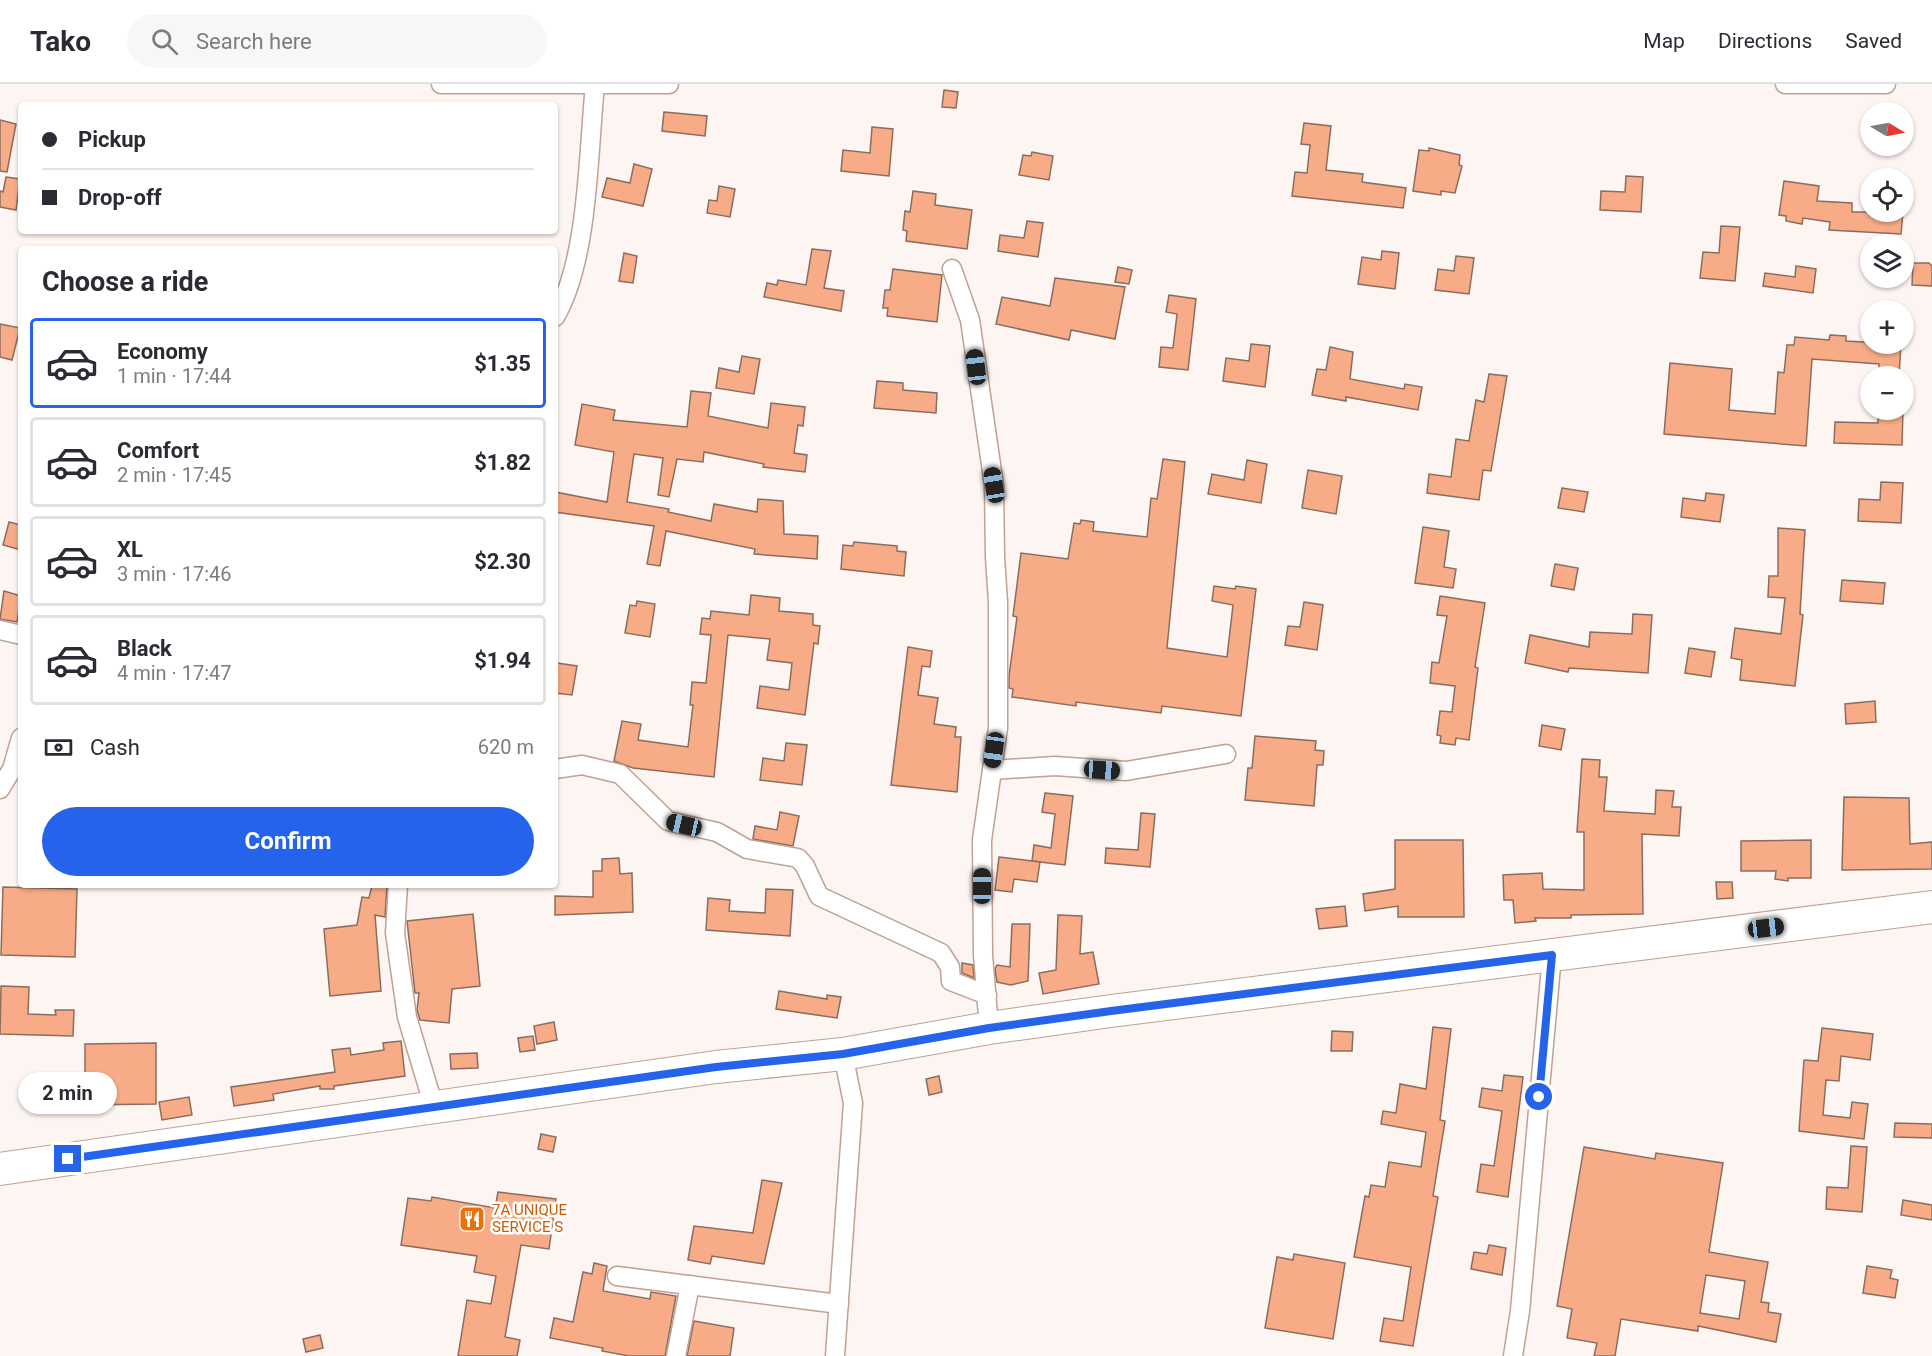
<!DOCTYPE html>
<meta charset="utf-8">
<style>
:root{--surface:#fff;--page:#f7f7f7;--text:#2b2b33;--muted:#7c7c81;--line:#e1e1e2;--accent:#2563eb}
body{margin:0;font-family:Roboto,sans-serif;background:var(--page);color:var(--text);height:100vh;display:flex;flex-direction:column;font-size:22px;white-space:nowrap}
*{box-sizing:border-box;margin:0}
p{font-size:20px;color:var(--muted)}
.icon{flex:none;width:33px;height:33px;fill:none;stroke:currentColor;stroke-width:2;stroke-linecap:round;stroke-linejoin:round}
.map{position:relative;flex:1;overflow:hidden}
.sheet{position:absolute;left:18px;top:162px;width:540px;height:642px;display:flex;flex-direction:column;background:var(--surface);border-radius:6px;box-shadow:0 2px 4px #0004}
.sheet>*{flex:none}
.guide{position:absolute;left:18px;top:18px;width:540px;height:132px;border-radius:6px;box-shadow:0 2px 4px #0004;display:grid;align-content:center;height:132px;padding:0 24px;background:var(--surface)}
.needle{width:39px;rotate:100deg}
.controls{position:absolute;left:1860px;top:18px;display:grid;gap:12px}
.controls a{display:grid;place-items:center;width:54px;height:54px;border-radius:50%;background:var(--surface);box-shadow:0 2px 4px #0004;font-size:30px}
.end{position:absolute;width:27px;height:27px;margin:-14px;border:8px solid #2563eb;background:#fff;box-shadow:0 0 0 3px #fff}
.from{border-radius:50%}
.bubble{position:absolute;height:42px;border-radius:21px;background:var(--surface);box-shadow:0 2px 4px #0004;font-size:20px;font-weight:700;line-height:42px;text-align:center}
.car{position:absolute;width:18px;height:36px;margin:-18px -9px;border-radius:8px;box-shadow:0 0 4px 2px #0007;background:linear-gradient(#222 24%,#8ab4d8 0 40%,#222 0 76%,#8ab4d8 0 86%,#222 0)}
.guide b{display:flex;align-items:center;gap:21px;height:57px;font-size:22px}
.guide b+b{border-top:2px solid var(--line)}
.guide i{width:15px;height:15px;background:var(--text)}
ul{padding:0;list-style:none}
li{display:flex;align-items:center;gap:18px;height:90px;margin:0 12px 9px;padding:0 12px;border:3px solid var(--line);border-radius:6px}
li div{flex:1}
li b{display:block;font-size:22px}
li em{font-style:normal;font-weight:700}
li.on{border-color:var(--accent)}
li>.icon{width:54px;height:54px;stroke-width:1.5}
h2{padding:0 24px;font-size:27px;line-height:72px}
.pay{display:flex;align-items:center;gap:15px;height:66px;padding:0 24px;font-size:22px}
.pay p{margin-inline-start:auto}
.cta{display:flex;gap:12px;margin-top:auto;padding:12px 24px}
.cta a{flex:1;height:69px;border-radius:36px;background:var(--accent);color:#fff;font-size:24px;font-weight:700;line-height:69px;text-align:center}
header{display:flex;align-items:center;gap:36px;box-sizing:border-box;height:84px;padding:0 30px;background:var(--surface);border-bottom:2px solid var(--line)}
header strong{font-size:28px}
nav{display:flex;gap:33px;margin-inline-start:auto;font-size:21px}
.search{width:420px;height:54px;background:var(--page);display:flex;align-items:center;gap:15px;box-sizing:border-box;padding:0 21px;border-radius:33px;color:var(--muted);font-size:22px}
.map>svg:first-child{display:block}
.building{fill:#f7ac87;stroke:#8b6d5f;stroke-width:1.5;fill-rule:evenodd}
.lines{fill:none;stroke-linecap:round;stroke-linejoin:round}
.minor-casing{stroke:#c1a192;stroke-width:21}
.trunk-casing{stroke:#c1a192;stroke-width:34}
.minor{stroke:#fff;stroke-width:18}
.trunk{stroke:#fff;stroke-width:32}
.route{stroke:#2563eb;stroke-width:8}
.labels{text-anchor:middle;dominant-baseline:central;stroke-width:5;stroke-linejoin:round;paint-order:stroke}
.food-label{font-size:15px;fill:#c56008;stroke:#fff;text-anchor:start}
</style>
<header>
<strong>Tako</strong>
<div class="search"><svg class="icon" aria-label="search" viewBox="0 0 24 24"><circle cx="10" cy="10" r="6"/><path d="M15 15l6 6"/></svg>Search here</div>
<nav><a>Map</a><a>Directions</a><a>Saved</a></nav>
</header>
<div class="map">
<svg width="1932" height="1272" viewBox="0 0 1932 1272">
<rect width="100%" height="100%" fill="#fcf5f2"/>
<g class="building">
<polygon points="944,6 958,8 956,24 942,23"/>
<polygon points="664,28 707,32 705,52 662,47"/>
<polygon points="0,36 16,40 7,88 0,87"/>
<polygon points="1304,39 1331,42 1326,86 1363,90 1362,98 1406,104 1403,124 1292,112 1295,88 1307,89 1310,61 1301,60"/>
<polygon points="872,43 893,45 889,92 841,87 843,66 870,69"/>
<polygon points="1429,64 1460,71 1459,81 1462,82 1455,109 1441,107 1441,111 1413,107 1419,66 1429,67"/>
<polygon points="1032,68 1053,72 1049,96 1019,91 1023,71 1031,72"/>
<polygon points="634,80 652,85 643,122 602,113 607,94 630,99"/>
<polygon points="1626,92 1643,93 1641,128 1600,126 1601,107 1625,108"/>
<polygon points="6,93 20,95 16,126 0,123 0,107 3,108"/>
<polygon points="1784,97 1819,102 1817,117 1852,119 1852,128 1903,128 1901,150 1829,146 1830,138 1803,134 1802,140 1786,137 1786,132 1779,131"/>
<polygon points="719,102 735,105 730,133 707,129 709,116 717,117"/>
<polygon points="913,107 936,110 935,121 972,126 967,165 906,157 907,147 903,146 905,127 910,128"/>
<polygon points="1027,137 1043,139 1038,173 998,167 1000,151 1024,154"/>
<polygon points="1721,142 1740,143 1735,197 1700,194 1703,168 1719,169"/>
<polygon points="812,165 831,167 824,204 844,207 841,227 764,213 767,199 777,201 778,196 806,201"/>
<polygon points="1382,167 1399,169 1395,205 1358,200 1362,173 1381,176"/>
<polygon points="624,169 637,172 633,199 619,197"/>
<polygon points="1456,172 1474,174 1469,210 1435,206 1438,185 1454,187"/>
<polygon points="1913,179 1929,179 1932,182 1932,202 1912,201"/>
<polygon points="1796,182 1816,185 1813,209 1763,202 1765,189 1795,193"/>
<polygon points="1118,183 1132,186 1129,200 1115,198"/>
<polygon points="893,185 942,191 937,238 887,232 888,224 883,224 885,206 890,206"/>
<polygon points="1055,194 1125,203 1115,255 1071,246 1069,256 996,240 1002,213 1050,222"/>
<polygon points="1169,211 1196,215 1188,286 1159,283 1161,263 1173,264 1177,230 1166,228"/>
<polygon points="0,240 20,244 12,276 0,273"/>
<polygon points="1830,251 1846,252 1846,257 1901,260 1899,292 1879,292 1879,280 1812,275 1806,362 1664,350 1670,279 1732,285 1729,326 1775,330 1778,288 1784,289 1787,261 1794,261 1795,253 1829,256"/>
<polygon points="1251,260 1270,262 1265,303 1223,297 1226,274 1249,277"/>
<polygon points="1330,263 1353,268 1350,295 1404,305 1405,300 1422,303 1418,326 1346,313 1346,317 1312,311 1317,285 1326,286"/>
<polygon points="742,272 760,275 754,310 716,304 719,284 739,288"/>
<polygon points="1489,290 1507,292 1491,387 1483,386 1479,416 1427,409 1429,390 1451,393 1456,355 1469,357 1476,316 1484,318"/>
<polygon points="877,297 903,299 903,306 937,309 936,329 874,324"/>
<polygon points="691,307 711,309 708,332 768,344 771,319 805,323 803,342 798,341 794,369 807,371 805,388 763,383 764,380 704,368 703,378 677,375 669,413 658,411 663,374 634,370 627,418 669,425 668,428 711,437 714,420 757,428 758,415 783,417 784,450 818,452 817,475 754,470 755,465 666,447 660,482 647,480 654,442 555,428 555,408 607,418 614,368 575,361 582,320 615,326 613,336 687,343"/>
<polygon points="1878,326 1903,326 1902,361 1834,359 1835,338 1878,339"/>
<polygon points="1163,375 1185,378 1167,564 1227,573 1233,521 1212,517 1214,502 1235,505 1236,502 1256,505 1241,632 1162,622 1161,629 1076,618 1076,622 1012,613 1013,605 1009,604 1009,592 1017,533 1013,532 1021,469 1068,475 1074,439 1080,440 1081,436 1094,438 1093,447 1147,453 1151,414 1157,415"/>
<polygon points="1247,376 1267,380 1261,419 1208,410 1212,390 1244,396"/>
<polygon points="1308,386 1342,392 1336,430 1302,424"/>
<polygon points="1881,398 1903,399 1901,439 1858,437 1859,415 1880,416"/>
<polygon points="1562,404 1588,408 1584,428 1558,424"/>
<polygon points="1706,409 1724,411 1720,438 1681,433 1683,414 1705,417"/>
<polygon points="9,438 21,441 21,466 3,461"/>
<polygon points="1423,443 1449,447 1444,483 1456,485 1453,504 1415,499"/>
<polygon points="1778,444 1805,446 1800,530 1803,531 1795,602 1740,596 1742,576 1731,574 1735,544 1781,550 1785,514 1768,513 1769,492 1778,492"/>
<polygon points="854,458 897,462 897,467 906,468 904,492 841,485 843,461 853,462"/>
<polygon points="1555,480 1578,484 1574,506 1551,502"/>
<polygon points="1842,496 1885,499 1883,520 1840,517"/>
<polygon points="4,507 21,512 17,538 0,535"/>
<polygon points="751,511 780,514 779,527 813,530 813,541 820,542 818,560 814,559 805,631 757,624 760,602 789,606 792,579 767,576 770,555 728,551 714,693 633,684 614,677 622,637 641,640 638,656 688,663 693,621 690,621 692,598 706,599 711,551 700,550 702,534 710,535 711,527 749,531"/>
<polygon points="1440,512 1485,519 1475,583 1478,584 1469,656 1456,654 1455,661 1440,659 1441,652 1437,651 1440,627 1452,628 1455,602 1430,599 1432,578 1439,579 1447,532 1437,531"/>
<polygon points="637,517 655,520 650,553 625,549 630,521 636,522"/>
<polygon points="1304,518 1323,521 1317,566 1285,561 1288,542 1300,543"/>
<polygon points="1633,530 1652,531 1648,589 1569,584 1568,588 1525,579 1530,551 1589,563 1590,548 1632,550"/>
<polygon points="908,563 932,567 930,583 922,582 918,611 938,614 934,640 956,643 955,653 961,653 957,708 891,701"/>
<polygon points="1689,564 1715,568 1711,593 1685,589"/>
<polygon points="557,579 577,582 572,611 555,609"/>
<polygon points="1875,617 1876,638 1846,640 1845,620"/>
<polygon points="1542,641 1565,645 1561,666 1539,662"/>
<polygon points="1255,652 1316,657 1315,666 1324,667 1323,681 1317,681 1314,722 1245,716 1248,684 1252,684"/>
<polygon points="786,659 807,661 802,701 760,696 763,674 784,677"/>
<polygon points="1582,675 1600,676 1599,693 1607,693 1604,727 1655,730 1656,706 1674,707 1672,723 1681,723 1679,752 1642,750 1643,830 1571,831 1571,834 1535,834 1536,837 1515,839 1513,816 1504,816 1503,791 1542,789 1543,805 1584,806 1584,748 1577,748"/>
<polygon points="1045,709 1073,712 1065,781 1032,777 1034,761 1051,764 1055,730 1042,728"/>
<polygon points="1844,713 1909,714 1910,760 1932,758 1932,785 1842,786"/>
<polygon points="780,728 799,732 793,762 753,755 755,742 777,746"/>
<polygon points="1141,729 1155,730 1150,783 1105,779 1106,764 1138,766"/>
<polygon points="1395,756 1463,756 1464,833 1398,833 1398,822 1365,827 1363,810 1395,805"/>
<polygon points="1811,756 1811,794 1788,794 1788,797 1775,795 1776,787 1741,787 1741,757"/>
<polygon points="999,773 1040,778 1037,798 1014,795 1012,808 995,806"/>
<polygon points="619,774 620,790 632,789 633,828 555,831 555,812 593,813 593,787 602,787 602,775"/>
<polygon points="1716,798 1732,798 1733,814 1717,815"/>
<polygon points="372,801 387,801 385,833 375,831 381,907 330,912 324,845 357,841 362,813 369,814"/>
<polygon points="3,803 77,805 75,873 1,871"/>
<polygon points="766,805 793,806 790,852 706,846 708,814 730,816 729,827 765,829"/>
<polygon points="1345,822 1347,842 1319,845 1316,825"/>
<polygon points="473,830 480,902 452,905 449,939 420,936 417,926 419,909 415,909 407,837"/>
<polygon points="1058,831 1082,832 1080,870 1093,868 1099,900 1043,910 1039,889 1056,886"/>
<polygon points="1012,840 1030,840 1028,897 1011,901 997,898 995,885 997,881 1010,883"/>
<polygon points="962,879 973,881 974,894 962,889"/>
<polygon points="1,902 29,903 28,930 56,931 55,926 74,926 73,952 0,950"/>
<polygon points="779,907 827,915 827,911 841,913 837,934 776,925"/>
<polygon points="554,938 557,956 537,960 534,942"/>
<polygon points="1433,943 1451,945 1440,1036 1445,1037 1433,1112 1438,1113 1413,1262 1380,1257 1384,1234 1403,1237 1411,1183 1354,1173 1365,1112 1369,1113 1371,1101 1385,1103 1389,1078 1421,1083 1426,1048 1381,1040 1383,1027 1396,1029 1400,1000 1426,1005"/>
<polygon points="1822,944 1873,950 1870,976 1841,972 1839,997 1826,996 1823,1031 1850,1034 1852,1018 1868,1020 1864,1055 1799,1047 1804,976 1818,977"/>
<polygon points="1332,947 1353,948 1352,967 1331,967"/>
<polygon points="533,952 535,966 520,968 518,954"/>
<polygon points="401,957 405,992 334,1002 334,1005 320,1005 320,1002 273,1010 274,1016 234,1022 231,1003 335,988 332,966 350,964 351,971 384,966 383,959"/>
<polygon points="156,959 156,1020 85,1021 85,960"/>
<polygon points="477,969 478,984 451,985 450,970"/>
<polygon points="1504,991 1523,993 1508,1113 1477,1108 1481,1080 1494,1082 1502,1027 1479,1023 1482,1004 1502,1007"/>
<polygon points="939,992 942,1008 929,1011 926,995"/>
<polygon points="189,1013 192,1031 162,1036 159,1018"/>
<polygon points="1895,1039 1932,1040 1932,1054 1894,1053"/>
<polygon points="541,1050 556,1053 553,1068 538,1065"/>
<polygon points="1851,1062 1867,1063 1862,1128 1826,1125 1827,1103 1848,1104"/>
<path d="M1584 1063 1655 1075 1656 1069 1723 1079 1709 1168 1768 1178 1761 1218 1769 1219 1768 1228 1781 1230 1776 1258 1698 1242V1247L1621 1235 1615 1272H1594L1597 1259 1567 1254 1572 1225 1557 1222ZM1706 1191 1745 1197 1739 1235 1700 1229Z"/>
<polygon points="762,1096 782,1099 764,1180 712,1172 710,1180 688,1176 694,1142 753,1149"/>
<polygon points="498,1108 556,1115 549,1165 521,1161 505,1253 520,1256 517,1272 458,1272 467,1216 491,1220 496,1192 474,1188 477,1172 401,1161 408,1114 431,1117 432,1113 495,1124"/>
<polygon points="1903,1116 1932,1121 1932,1136 1901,1131"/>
<polygon points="1489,1161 1506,1164 1502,1191 1471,1185 1474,1168 1487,1170"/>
<polygon points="1294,1170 1345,1179 1333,1255 1265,1244 1277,1173 1293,1176"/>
<polygon points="594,1179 607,1182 603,1207 650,1215 651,1208 676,1212 665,1272 629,1272 602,1267 603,1264 550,1254 554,1234 573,1238 583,1188 592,1190"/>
<polygon points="1867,1182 1892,1186 1890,1194 1898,1196 1895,1214 1863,1209"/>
<polygon points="694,1237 734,1244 730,1272 687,1272"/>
<polygon points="320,1251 323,1264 306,1268 303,1255"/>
</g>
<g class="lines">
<g class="minor-casing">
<g id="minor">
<polyline points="441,0 669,0"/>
<polyline points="1785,0 1886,0"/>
<polyline points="952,185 970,236 994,401 995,473 998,518 998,644 982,756 983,871 989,944"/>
<path d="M555 233C589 175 588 68 595 1"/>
<polyline points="0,546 21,551"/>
<polyline points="555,685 582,681 620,690 668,737 717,748 747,765 798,774 805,782 819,812 941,869 950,883 951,897 987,911"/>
<polyline points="992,686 1055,682 1126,687 1226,670"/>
<polyline points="0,705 12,685 21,654"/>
<polyline points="398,801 395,849 407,933 434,1023"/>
<polyline points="617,1192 839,1220"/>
<polyline points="676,1272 690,1201"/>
<polyline points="835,1272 853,1019 843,970"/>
<polyline points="1513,1272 1520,1227 1552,871"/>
</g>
</g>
<g class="trunk-casing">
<polyline id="trunk" points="0,1085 716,983 843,970 989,944 1111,927 1932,823"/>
</g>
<use href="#minor" class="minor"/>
<use href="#trunk" class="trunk"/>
</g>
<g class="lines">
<polyline class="route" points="68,1075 716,983 843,970 989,944 1111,927 1552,871 1539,1013"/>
</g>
<defs>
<g id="restaurant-square" transform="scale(1.35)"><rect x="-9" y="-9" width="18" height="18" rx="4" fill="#e8710a" stroke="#fff"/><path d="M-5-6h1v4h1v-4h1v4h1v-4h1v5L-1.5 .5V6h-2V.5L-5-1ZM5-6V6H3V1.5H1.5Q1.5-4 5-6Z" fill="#fff"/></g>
</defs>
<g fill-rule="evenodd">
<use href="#restaurant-square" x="472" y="1135"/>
</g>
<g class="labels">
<g class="food-label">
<text x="492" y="1126">7A UNIQUE<tspan x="492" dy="17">SERVICE S</tspan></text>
</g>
</g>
</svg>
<div class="controls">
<a><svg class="needle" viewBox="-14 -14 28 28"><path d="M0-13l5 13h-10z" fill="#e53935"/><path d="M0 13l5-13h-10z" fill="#7c7c81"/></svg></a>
<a><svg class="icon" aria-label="locate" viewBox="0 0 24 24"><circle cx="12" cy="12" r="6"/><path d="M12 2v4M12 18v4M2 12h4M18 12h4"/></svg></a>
<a><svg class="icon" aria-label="layers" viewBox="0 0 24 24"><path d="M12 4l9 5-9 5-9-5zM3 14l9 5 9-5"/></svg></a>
<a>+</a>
<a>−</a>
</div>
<i class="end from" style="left:1539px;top:1013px"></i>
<i class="end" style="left:68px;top:1075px"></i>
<div class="bubble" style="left:18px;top:988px;width:99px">2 min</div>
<i class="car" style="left:976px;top:283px;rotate:353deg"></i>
<i class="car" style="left:994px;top:401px;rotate:351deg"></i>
<i class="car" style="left:994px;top:666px;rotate:188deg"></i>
<i class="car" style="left:1102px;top:686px;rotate:94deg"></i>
<i class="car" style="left:684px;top:741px;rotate:283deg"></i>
<i class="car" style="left:982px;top:802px;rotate:0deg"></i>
<i class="car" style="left:1766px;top:844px;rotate:83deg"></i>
<div class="guide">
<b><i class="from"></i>Pickup</b>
<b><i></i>Drop-off</b>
</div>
<section class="sheet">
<h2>Choose a ride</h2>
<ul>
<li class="on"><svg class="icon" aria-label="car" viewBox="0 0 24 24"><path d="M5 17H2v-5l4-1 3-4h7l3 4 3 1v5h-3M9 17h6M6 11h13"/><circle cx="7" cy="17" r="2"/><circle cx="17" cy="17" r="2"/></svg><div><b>Economy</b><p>1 min · 17:44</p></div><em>$1.35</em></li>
<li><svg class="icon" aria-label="car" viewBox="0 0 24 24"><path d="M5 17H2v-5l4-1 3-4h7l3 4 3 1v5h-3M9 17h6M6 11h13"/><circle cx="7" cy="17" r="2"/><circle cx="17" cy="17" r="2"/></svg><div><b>Comfort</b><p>2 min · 17:45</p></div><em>$1.82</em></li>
<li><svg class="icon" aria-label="car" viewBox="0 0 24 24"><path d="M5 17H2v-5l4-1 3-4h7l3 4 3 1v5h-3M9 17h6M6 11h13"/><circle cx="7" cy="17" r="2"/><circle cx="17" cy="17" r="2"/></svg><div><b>XL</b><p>3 min · 17:46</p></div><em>$2.30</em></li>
<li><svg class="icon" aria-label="car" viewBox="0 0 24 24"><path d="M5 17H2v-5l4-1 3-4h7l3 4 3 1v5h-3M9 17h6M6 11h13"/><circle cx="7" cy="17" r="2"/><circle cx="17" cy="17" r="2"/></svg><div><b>Black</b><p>4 min · 17:47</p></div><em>$1.94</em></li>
</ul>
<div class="pay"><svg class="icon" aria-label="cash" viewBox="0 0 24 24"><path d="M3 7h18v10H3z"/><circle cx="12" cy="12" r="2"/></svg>Cash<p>620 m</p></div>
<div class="cta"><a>Confirm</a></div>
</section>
</div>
